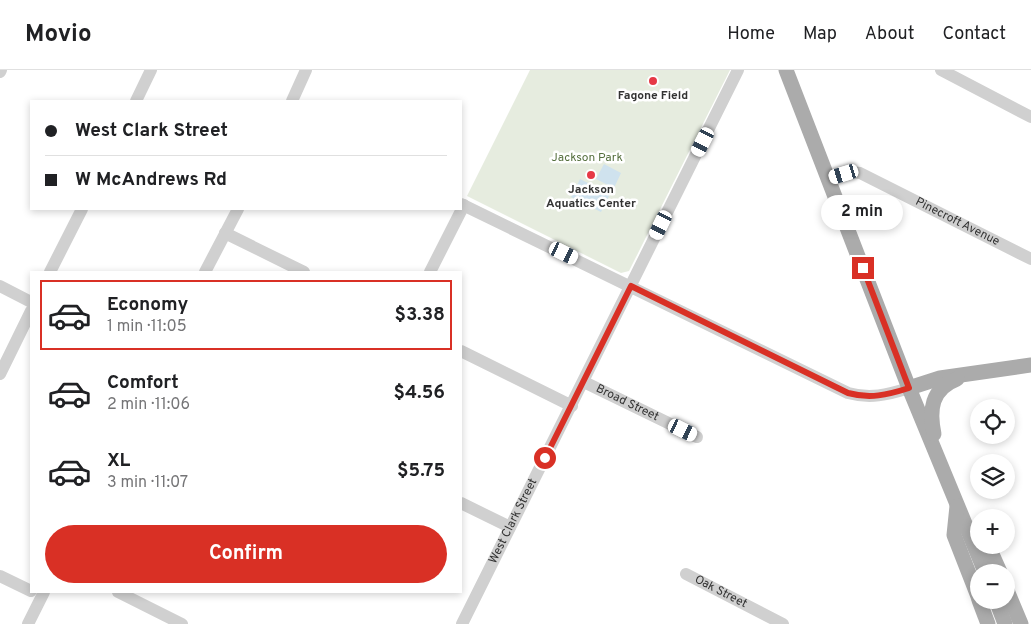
<!DOCTYPE html>
<meta charset="utf-8">
<style>
:root{--surface:#fff;--page:#f6f6f6;--text:#202124;--muted:#757577;--line:#e0e0e0;--accent:#d93025}
body{margin:0;font-family:Overpass,sans-serif;background:var(--page);color:var(--text);height:100vh;display:flex;flex-direction:column;font-size:19px;white-space:nowrap}
*{box-sizing:border-box;margin:0}
p{font-size:16px;color:var(--muted)}
.icon{flex:none;width:28px;height:28px;fill:none;stroke:currentColor;stroke-width:2;stroke-linecap:round;stroke-linejoin:round}
.map{position:relative;flex:1;overflow:hidden}
.drawer{position:absolute;left:30px;top:201px;width:432px;height:322px;display:flex;flex-direction:column;background:var(--surface);border-radius:0px;box-shadow:0 2px 8px #0003}
.drawer>*{flex:none}
.guide{position:absolute;left:30px;top:30px;width:432px;height:110px;border-radius:0px;box-shadow:0 2px 8px #0003;display:grid;align-content:center;height:110px;padding:0 15px;background:var(--surface)}
.fabs{position:absolute;left:970px;top:329px;display:grid;gap:10px}
.fabs a{display:grid;place-items:center;width:45px;height:45px;border-radius:50%;background:var(--surface);box-shadow:0 2px 8px #0003;font-size:25px}
.end{position:absolute;width:22px;height:22px;margin:-11px;border:6px solid #d93025;background:#fff;box-shadow:0 0 0 2px #fff}
.from{border-radius:50%}
.bubble{position:absolute;height:35px;border-radius:18px;background:var(--surface);box-shadow:0 2px 8px #0003;font-size:16px;font-weight:700;line-height:35px;text-align:center}
.car{position:absolute;width:15px;height:30px;margin:-15px -8px;border-radius:6px;box-shadow:0 0 4px 1px #0007;background:linear-gradient(#fff 24%,#345 0 40%,#fff 0 76%,#345 0 86%,#fff 0)}
.guide b{display:flex;align-items:center;gap:18px;height:48px;font-size:19px}
.guide b+b{border-top:1px solid var(--line)}
.guide i{width:12px;height:12px;background:var(--text)}
ul{padding:9px 0 0;list-style:none}
li{display:flex;align-items:center;gap:15px;height:70px;margin:0 10px 8px;padding:0 5px;border:2px solid transparent;border-radius:0px}
li div{flex:1}
li b{display:block;font-size:19px}
li em{font-style:normal;font-weight:700}
li.active{border-color:var(--accent)}
li>.icon{width:45px;height:45px;stroke-width:1.5}
.button{display:flex;gap:10px;margin-top:auto;padding:10px 15px}
.button a{flex:1;height:58px;border-radius:30px;background:var(--accent);color:#fff;font-size:20px;font-weight:700;line-height:58px;text-align:center}
header{display:flex;align-items:center;gap:30px;box-sizing:border-box;height:70px;padding:0 25px;background:var(--surface);border-bottom:1px solid var(--line)}
header strong{font-size:24px}
nav{display:flex;gap:28px;margin-inline-start:auto;font-size:18px}
.map>svg:first-child{display:block}
.green{fill:#e6ecdf}
.water{fill:#cfe2ee}
.lines{fill:none;stroke-linecap:round;stroke-linejoin:round}
.minor{stroke:#d0d0d0;stroke-width:12}
.major{stroke:#ababab;stroke-width:15}
.route{stroke:#d93025;stroke-width:6}
.poi-dot{fill:#e63946;stroke:#fff;stroke-width:2}
.labels{text-anchor:middle;dominant-baseline:central;stroke-width:5;stroke-linejoin:round;paint-order:stroke}
.poi-label{font-size:12px;font-weight:bold;fill:#333;stroke:#fff}
.park-label{font-size:12px;fill:#56703f;stroke:#fff}
.street-label{font-size:12px;fill:#333;stroke:#fff}
</style>
<header>
<strong>Movio</strong>
<nav><a>Home</a><a>Map</a><a>About</a><a>Contact</a></nav>
</header>
<div class="map">
<svg width="1031" height="554" viewBox="0 0 1031 554">
<rect width="100%" height="100%" fill="#fff"/>
<polygon class="green" points="530,0 730,0 629,201 621,203 467,126"/>
<g class="water">
<polygon points="604,94 621,103 614,118 596,109"/>
<polygon points="580,109 610,124 601,142 571,127"/>
</g>
<g class="lines">
<g class="minor">
<polyline points="941,0 1031,47"/>
<polyline points="0,2 1,0"/>
<polyline points="136,31 151,0"/>
<polyline points="292,31 306,0"/>
<path id="s1" d="M828 109 852 102 860 103 1031 189"/>
<path d="M461 134 848 323C870 329 887 325 909 318"/>
<polyline points="225,163 304,202"/>
<polyline points="50,202 82,139"/>
<polyline points="205,202 238,139"/>
<polyline points="430,202 464,135"/>
<polyline points="0,216 31,232"/>
<polyline points="461,281 572,336"/>
<polyline points="0,304 31,241"/>
<path id="s2" d="M584 312 697 367"/>
<polyline points="461,433 510,457"/>
<path id="s3" d="M686 504 783 554"/>
<polyline points="0,506 31,521"/>
<polyline points="118,522 182,554"/>
<polyline points="28,554 44,522"/>
<path id="s4" d="M462 554 738 0"/>
</g>
<g class="major">
<polyline points="786,0 909,318 985,502"/>
<polyline points="909,318 940,308 1031,295"/>
<path d="M934 364C929 340 931 319 957 309"/>
<polyline points="957,436 954,465 979,529"/>
<polyline points="988,475 1000,502"/>
<polyline points="1006,518 1021,554"/>
<polyline points="979,530 988,554"/>
<polyline points="996,530 1005,554"/>
</g>
</g>
<g class="lines">
<path class="route" d="M545 388 631 216 848 323C870 329 887 325 909 318L863 198"/>
</g>
<g class="poi-dot">
<circle cx="653" cy="11" r="5"/>
<circle cx="591" cy="105" r="5"/>
</g>
<g class="labels">
<g class="poi-label">
<text x="653" y="26">Fagone Field</text>
<text x="591" y="120">Jackson<tspan x="591" dy="14">Aquatics Center</tspan></text>
</g>
<g class="park-label">
<text x="587" y="88">Jackson Park</text>
</g>
<g class="street-label">
<text stroke="none"><textPath href="#s1" startOffset="142">Pinecroft Avenue</textPath></text>
<text stroke="none"><textPath href="#s2" startOffset="48">Broad Street</textPath></text>
<text stroke="none"><textPath href="#s4" startOffset="115">West Clark Street</textPath></text>
<text stroke="none"><textPath href="#s3" startOffset="39">Oak Street</textPath></text>
</g>
</g>
</svg>
<div class="fabs">
<a><svg class="icon" aria-label="locate" viewBox="0 0 24 24"><circle cx="12" cy="12" r="6"/><path d="M12 2v4M12 18v4M2 12h4M18 12h4"/></svg></a>
<a><svg class="icon" aria-label="layers" viewBox="0 0 24 24"><path d="M12 4l9 5-9 5-9-5zM3 14l9 5 9-5"/></svg></a>
<a>+</a>
<a>−</a>
</div>
<i class="end from" style="left:545px;top:388px"></i>
<i class="end" style="left:863px;top:198px"></i>
<div class="bubble" style="left:821px;top:125px;width:82px">2 min</div>
<i class="car" style="left:703px;top:72px;rotate:207deg"></i>
<i class="car" style="left:844px;top:104px;rotate:253deg"></i>
<i class="car" style="left:661px;top:155px;rotate:206deg"></i>
<i class="car" style="left:564px;top:183px;rotate:116deg"></i>
<i class="car" style="left:683px;top:360px;rotate:116deg"></i>
<div class="guide">
<b><i class="from"></i>West Clark Street</b>
<b><i></i>W McAndrews Rd</b>
</div>
<section class="drawer">
<ul>
<li class="active"><svg class="icon" aria-label="car" viewBox="0 0 24 24"><path d="M5 17H2v-5l4-1 3-4h7l3 4 3 1v5h-3M9 17h6M6 11h13"/><circle cx="7" cy="17" r="2"/><circle cx="17" cy="17" r="2"/></svg><div><b>Economy</b><p>1 min · 11:05</p></div><em>$3.38</em></li>
<li><svg class="icon" aria-label="car" viewBox="0 0 24 24"><path d="M5 17H2v-5l4-1 3-4h7l3 4 3 1v5h-3M9 17h6M6 11h13"/><circle cx="7" cy="17" r="2"/><circle cx="17" cy="17" r="2"/></svg><div><b>Comfort</b><p>2 min · 11:06</p></div><em>$4.56</em></li>
<li><svg class="icon" aria-label="car" viewBox="0 0 24 24"><path d="M5 17H2v-5l4-1 3-4h7l3 4 3 1v5h-3M9 17h6M6 11h13"/><circle cx="7" cy="17" r="2"/><circle cx="17" cy="17" r="2"/></svg><div><b>XL</b><p>3 min · 11:07</p></div><em>$5.75</em></li>
</ul>
<div class="button"><a>Confirm</a></div>
</section>
</div>
